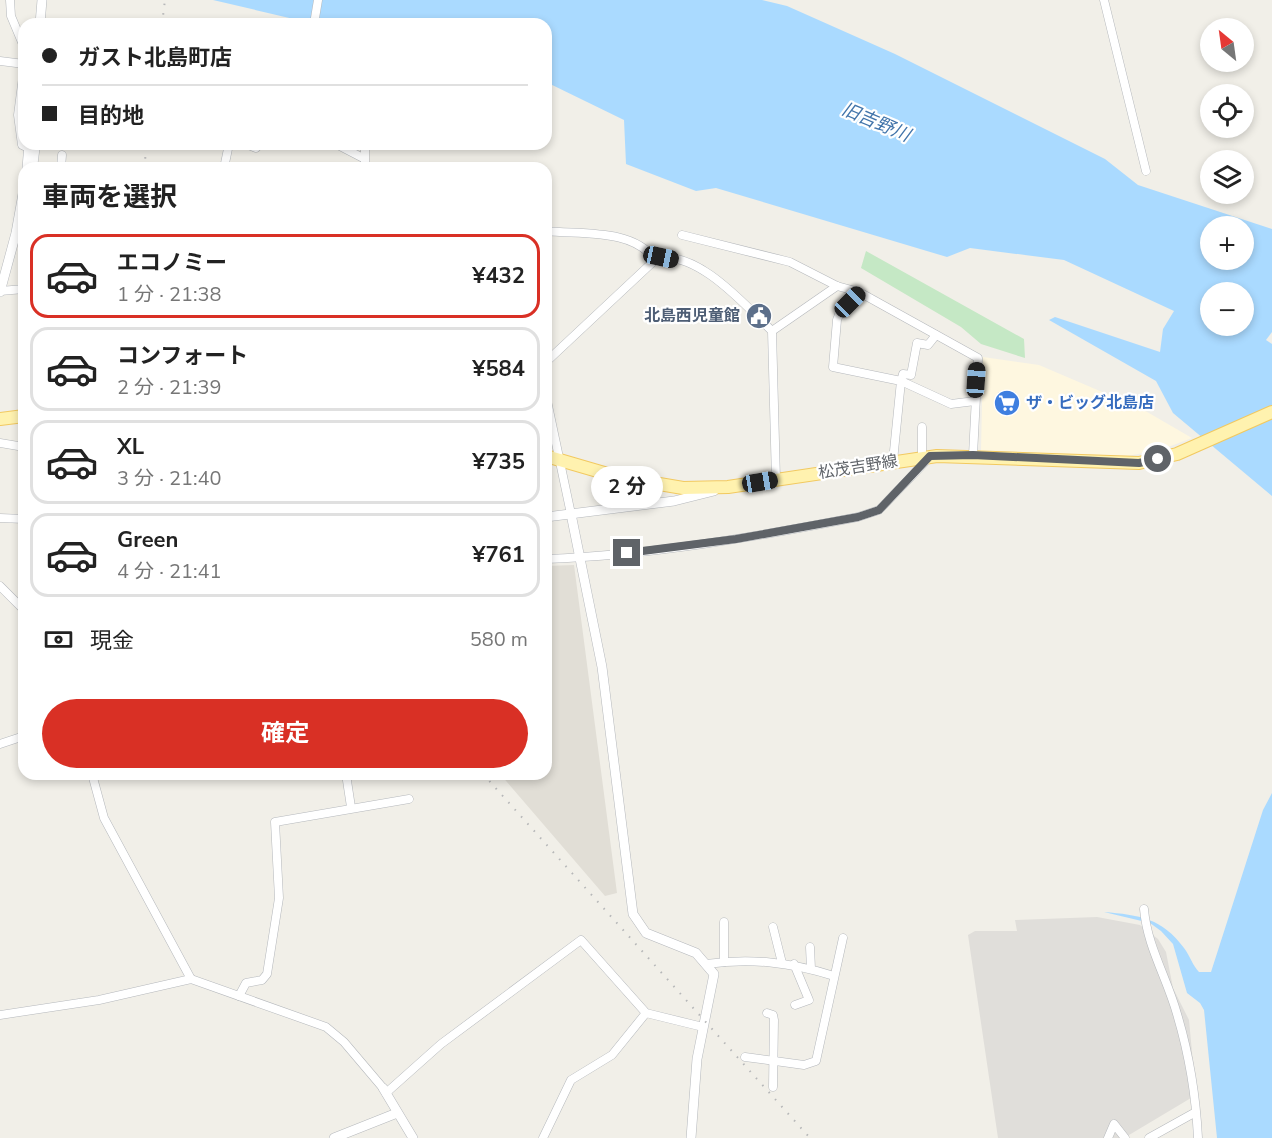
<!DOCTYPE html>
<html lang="ja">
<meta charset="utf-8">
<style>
:root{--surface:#fff;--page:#f2f2f2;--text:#222;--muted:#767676;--line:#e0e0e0;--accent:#d93025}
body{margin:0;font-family:"Nunito Sans","Noto Sans JP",sans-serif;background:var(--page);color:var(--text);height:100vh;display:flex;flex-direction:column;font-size:22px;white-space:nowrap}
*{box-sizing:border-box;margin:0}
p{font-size:20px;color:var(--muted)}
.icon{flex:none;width:33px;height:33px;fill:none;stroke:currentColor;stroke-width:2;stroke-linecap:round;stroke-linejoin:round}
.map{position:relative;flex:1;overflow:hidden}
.sheet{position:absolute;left:18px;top:162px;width:534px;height:618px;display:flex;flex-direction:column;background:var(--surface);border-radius:18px;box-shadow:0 3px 9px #0003}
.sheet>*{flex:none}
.top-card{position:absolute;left:18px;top:18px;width:534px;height:132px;border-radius:18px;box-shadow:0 3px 9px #0003;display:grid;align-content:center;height:132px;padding:0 24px;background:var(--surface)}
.needle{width:39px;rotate:331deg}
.fabs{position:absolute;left:1200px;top:18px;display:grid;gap:12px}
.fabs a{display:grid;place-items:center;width:54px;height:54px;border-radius:50%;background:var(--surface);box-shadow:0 3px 9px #0003;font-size:30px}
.end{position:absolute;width:27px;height:27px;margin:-14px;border:8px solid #5f6368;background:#fff;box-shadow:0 0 0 3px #fff}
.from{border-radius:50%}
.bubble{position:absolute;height:42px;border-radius:21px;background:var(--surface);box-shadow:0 3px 9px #0003;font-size:20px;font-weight:700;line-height:42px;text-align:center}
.car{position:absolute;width:18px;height:36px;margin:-18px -9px;border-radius:8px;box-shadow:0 0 4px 2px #0007;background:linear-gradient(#222 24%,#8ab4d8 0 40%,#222 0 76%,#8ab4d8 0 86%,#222 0)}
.top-card b{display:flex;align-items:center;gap:21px;height:57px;font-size:22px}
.top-card b+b{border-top:2px solid var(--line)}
.top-card i{width:15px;height:15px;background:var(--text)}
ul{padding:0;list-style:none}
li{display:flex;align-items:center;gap:18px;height:84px;margin:0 12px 9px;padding:0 12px;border:3px solid var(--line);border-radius:18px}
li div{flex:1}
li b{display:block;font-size:22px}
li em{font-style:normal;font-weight:700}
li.on{border-color:var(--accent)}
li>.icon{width:54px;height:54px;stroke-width:1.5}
h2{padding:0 24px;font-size:27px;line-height:72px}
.pay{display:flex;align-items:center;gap:15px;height:66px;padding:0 24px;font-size:22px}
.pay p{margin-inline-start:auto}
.cta{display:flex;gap:12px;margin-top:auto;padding:12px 24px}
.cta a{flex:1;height:69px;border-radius:36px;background:var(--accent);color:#fff;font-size:24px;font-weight:700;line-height:69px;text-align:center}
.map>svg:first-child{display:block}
.commercial{fill:#fef7e0}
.industrial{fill:#e0deda}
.education{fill:#e1ded6}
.green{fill:#c5e8c5}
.water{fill:#aadaff;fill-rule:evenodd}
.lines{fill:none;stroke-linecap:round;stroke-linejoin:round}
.minor-casing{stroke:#b5b8bc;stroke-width:9}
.tertiary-casing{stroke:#b5b8bc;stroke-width:10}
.primary-casing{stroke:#f2c960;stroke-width:14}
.minor{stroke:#fff;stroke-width:8}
.tertiary{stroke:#fff;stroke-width:9}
.primary{stroke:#fff2af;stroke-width:12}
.rail{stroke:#b6b7b8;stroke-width:2;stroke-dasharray:1.5 8;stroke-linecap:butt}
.route{stroke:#5f6368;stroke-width:8}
.labels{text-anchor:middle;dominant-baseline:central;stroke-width:4.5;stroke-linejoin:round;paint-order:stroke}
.service-label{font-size:16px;font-weight:bold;fill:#4e5e75;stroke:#fff;text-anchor:end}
.shop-label{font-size:16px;font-weight:bold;fill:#366cbe;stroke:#fff;text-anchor:start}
.street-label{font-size:16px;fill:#5f6368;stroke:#fff}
.water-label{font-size:18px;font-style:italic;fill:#4174aa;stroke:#fff}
</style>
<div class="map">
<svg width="1272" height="1138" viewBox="0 0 1272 1138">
<rect width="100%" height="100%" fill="#f1efe8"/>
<polygon class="commercial" points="983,357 1039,365 1142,409 1192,438 1160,450 1127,456 981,451"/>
<polygon class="industrial" points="1097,917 1140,925 1158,939 1166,952 1173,988 1189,1020 1196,1095 1124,1138 998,1138 968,935 975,931 1017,931 1015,920"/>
<polygon class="education" points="574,565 617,893 605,896 500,774 546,774 546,566"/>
<polygon class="green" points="866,251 1024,339 1025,358 981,344 961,327 861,268"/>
<g class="water">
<path d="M213 0H762L787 6 895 54 1105 159 1138 185 1272 229V332L1266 340 1272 344V496L1173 413 1156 381 1049 320 1055 317 1160 352 1163 329 1174 311 1064 260 970 248 947 257 716 188 696 191 626 164 624 120 546 82V24H315ZM1210 226H1244V260H1210ZM1210 292H1244V326H1210Z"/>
<path d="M1272 793V1138H1217L1204 1010 1200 1003 1187 993 1173 944 1161 931 1150 923 1104 912C1139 915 1162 918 1184 948 1190 956 1193 966 1199 972H1211L1263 810Z"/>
</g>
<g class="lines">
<g class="minor-casing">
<g id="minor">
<polyline points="10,0 11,16 24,47"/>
<polyline points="1104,0 1146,171"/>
<polyline points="314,24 318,0"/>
<polyline points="0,61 24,64"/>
<polyline points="24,69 18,115 22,145 28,148"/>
<polyline points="246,144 256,148 260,144"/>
<polyline points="336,144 363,158"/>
<polyline points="365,144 365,168"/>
<polyline points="33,166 47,168"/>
<polyline points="33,168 36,144"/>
<polyline points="61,168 62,155"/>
<polyline points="224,168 229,144"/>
<path d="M546 231C580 235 633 228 655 260"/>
<polyline points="682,235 790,262 837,286 859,292 978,358 973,455"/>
<polyline points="0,291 24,289"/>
<polyline points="859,292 840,312 837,320 833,367 901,381 893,461"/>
<polyline points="772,331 837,286"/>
<polyline points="936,335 928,345 917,343 911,375 903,374 901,381 951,404 975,401"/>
<path d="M546 362 655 260C694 246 746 306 772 331L776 480"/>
<polyline points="546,396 571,514"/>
<polyline points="922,427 922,457"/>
<polyline points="0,443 24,447"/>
<polyline points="0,518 24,519"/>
<path d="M546 559C651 555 755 537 858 517L879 510 929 458"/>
<polyline points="0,586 24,610"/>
<polyline points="0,744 24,736"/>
<polyline points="92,774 104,818 191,979"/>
<polyline points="346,774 351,807"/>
<path d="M1144 909C1147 946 1167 978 1177 1014 1189 1054 1196 1097 1198 1138"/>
<polyline points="724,922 724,962"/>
<polyline points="773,927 782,963"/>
<polyline points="810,947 811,969"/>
<path d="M706 964C751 958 790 962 834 976"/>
<polyline points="794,964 809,1000 795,1005"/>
<polyline points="239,996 246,983 262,980 267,974 279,898 275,822 409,799"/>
<polyline points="767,1013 773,1015 774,1020 773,1087"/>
<polyline points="0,1015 99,1000 191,979 326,1027 344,1042 383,1088"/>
<polyline points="745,1057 804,1065 816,1061 843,938"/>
<polyline points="386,1093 441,1044 581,940 646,1013 703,1027"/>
<polyline points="543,1138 571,1080 612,1055 646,1013"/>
<polyline points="1108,1138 1114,1124 1125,1138"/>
<polyline points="1149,1138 1194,1113"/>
</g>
</g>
<g class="tertiary-casing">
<g id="tertiary">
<polyline points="40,24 42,0"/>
<polyline points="27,168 29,144"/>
<polyline points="0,292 16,233 24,188"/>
<polyline points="571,514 602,667 633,914 646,933 696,953 714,974 697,1059 691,1138"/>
<polyline points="546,517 674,501 714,491"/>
<polyline points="383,1088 413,1138"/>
<polyline points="334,1138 397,1113"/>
</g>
</g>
<g class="primary-casing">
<g id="primary">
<polyline points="0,419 24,416"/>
<polyline points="546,456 618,477 683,488 728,487 937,456 1139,463 1177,454 1272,412"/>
</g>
</g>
<use href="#minor" class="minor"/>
<use href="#tertiary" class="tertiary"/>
<use href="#primary" class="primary"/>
<g class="rail">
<polyline points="162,24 165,0"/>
<polyline points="144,168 147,144"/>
<polyline points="483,774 810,1138"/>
</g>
</g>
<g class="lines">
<polyline class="route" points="627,553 736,539 858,517 879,510 930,456 973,455 1139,463 1158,459"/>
</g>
<defs>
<g id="civic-disc" transform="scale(1.35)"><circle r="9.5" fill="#5c6f8a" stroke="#fff"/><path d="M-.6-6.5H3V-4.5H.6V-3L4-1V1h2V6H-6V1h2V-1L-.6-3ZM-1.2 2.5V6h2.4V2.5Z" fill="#fff"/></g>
<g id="supermarket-disc" transform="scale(1.35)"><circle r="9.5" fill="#3f7fe0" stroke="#fff"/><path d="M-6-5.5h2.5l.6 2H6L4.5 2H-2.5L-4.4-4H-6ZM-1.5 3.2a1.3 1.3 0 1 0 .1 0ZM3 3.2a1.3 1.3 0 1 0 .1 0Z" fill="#fff"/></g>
</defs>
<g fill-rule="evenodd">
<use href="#civic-disc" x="759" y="316"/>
<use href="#supermarket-disc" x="1007" y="403"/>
</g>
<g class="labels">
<g class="service-label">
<text x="740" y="316">北島西児童館</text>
</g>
<g class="shop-label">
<text x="1026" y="403">ザ・ビッグ北島店</text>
</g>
<g class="street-label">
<text transform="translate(858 467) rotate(-9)">松茂吉野線</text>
</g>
<g class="water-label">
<text transform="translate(876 122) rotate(23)">旧吉野川</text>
</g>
</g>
</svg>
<div class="fabs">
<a><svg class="needle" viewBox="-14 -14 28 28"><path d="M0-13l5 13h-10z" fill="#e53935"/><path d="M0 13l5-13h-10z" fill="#767676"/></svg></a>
<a><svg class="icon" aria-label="locate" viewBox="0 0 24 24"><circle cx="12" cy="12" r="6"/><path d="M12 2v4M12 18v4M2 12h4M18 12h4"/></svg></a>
<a><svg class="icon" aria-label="layers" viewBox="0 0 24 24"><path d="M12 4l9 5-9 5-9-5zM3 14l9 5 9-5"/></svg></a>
<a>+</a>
<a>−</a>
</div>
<i class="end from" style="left:1158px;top:459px"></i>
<i class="end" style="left:627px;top:553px"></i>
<div class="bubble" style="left:591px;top:466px;width:72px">2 分</div>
<i class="car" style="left:661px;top:257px;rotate:102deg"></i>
<i class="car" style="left:850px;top:302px;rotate:45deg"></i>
<i class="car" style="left:976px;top:380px;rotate:4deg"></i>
<i class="car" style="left:760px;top:482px;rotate:81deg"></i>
<div class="top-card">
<b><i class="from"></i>ガスト北島町店</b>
<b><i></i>目的地</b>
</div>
<section class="sheet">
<h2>車両を選択</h2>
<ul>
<li class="on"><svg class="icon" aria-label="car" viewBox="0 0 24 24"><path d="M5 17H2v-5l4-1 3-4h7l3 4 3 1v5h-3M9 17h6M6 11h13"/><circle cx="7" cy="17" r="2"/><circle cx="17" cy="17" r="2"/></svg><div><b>エコノミー</b><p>1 分 · 21:38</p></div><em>¥432</em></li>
<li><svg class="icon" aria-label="car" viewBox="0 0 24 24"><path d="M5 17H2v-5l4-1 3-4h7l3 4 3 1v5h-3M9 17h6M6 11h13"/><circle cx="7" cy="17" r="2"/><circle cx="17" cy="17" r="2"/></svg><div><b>コンフォート</b><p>2 分 · 21:39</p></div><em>¥584</em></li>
<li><svg class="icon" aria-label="car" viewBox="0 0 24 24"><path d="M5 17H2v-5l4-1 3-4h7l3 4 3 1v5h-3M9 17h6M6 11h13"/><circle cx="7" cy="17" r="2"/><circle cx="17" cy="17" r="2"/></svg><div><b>XL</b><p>3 分 · 21:40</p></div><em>¥735</em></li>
<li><svg class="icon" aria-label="car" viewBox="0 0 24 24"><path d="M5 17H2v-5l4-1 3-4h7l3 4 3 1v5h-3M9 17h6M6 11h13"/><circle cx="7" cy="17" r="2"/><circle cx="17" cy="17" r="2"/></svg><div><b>Green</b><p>4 分 · 21:41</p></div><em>¥761</em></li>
</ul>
<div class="pay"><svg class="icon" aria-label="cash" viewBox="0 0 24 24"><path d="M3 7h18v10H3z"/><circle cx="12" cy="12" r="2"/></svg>現金<p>580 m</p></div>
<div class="cta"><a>確定</a></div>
</section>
</div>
